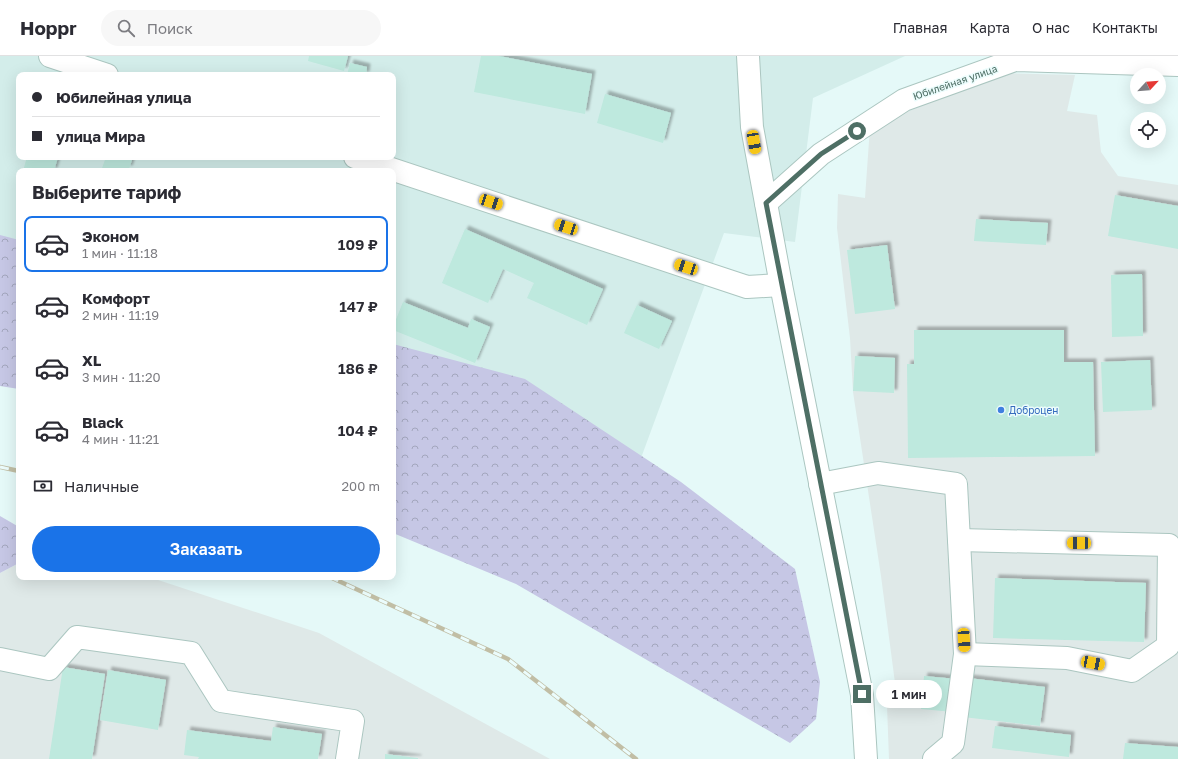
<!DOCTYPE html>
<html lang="ru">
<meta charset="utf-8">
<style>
:root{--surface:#fff;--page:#f7f7f7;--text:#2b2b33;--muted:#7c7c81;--line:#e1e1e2;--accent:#1a73e8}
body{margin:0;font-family:"Golos Text",sans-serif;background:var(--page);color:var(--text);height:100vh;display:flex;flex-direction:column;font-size:15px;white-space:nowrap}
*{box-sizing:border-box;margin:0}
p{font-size:13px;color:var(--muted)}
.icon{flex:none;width:22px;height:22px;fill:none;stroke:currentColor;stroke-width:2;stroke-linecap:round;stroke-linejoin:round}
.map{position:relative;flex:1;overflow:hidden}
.details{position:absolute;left:16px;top:112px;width:380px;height:412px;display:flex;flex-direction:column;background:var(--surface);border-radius:8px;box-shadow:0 4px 16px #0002}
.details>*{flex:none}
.hud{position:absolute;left:16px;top:16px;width:380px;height:88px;border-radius:8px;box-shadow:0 4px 16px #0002;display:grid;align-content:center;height:88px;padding:0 16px;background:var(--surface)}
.needle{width:26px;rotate:64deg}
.tools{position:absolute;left:1130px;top:12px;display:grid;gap:8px}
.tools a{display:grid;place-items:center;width:36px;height:36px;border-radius:50%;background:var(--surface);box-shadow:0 4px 16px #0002;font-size:20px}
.end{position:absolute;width:18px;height:18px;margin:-9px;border:5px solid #4e6f65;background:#fff;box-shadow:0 0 0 2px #fff}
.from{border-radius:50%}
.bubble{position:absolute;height:28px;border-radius:14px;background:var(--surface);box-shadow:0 4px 16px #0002;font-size:13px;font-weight:600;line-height:28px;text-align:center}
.car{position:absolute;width:12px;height:24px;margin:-12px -6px;border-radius:5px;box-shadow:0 0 3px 1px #0007;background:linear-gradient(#f5c518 24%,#345 0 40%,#f5c518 0 76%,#345 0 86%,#f5c518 0)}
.hud b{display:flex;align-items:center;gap:14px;height:38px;font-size:15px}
.hud b+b{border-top:1px solid var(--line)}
.hud i{width:10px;height:10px;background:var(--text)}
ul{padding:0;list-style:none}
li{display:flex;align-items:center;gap:12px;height:56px;margin:0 8px 6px;padding:0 8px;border:2px solid transparent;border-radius:8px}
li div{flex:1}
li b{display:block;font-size:15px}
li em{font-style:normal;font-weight:600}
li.on{border-color:var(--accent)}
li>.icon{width:36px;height:36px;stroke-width:1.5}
h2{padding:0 16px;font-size:18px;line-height:48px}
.pay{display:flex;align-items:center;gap:10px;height:44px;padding:0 16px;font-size:15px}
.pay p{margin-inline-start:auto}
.primary-button{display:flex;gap:8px;margin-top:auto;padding:8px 16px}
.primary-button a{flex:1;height:46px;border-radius:24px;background:var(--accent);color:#fff;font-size:16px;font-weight:600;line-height:46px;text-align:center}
header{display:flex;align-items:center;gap:24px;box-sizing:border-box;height:56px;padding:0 20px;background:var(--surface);border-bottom:1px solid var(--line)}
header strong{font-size:19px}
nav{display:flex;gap:22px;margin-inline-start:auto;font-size:14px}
.search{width:280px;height:36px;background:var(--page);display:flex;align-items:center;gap:10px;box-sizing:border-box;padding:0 14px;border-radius:22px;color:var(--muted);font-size:15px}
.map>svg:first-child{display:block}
.residential{fill:#d3edea;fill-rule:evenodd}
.industrial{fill:#dfe9e8}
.forest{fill:url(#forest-crowns)}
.building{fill:#bee9de;filter:url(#shadow)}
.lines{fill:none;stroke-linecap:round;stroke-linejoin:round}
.minor-casing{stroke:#abc6c0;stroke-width:24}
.minor{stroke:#fff;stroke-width:22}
.rail-casing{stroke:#c1bea5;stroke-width:4.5}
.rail{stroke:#ebfcfc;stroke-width:3;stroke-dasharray:9;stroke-linecap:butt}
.route{stroke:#4e6f65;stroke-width:5}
.shop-dot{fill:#3f7fe0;stroke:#ebfcfc;stroke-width:1.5}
.labels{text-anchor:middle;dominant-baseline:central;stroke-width:3;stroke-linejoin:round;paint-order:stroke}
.street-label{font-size:10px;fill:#4e6f65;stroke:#ebfcfc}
.shop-label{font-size:10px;fill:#366cbe;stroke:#ebfcfc;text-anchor:start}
</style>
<header>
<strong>Hoppr</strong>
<div class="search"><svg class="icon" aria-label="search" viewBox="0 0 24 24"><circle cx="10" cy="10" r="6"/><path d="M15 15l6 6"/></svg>Поиск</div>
<nav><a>Главная</a><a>Карта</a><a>О нас</a><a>Контакты</a></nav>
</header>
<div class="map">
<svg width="1178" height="703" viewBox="0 0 1178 703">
<defs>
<pattern id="forest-crowns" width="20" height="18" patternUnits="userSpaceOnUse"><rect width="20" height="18" fill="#c6c7e5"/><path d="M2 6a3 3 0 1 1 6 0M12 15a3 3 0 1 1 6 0" fill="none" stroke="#a3a6bd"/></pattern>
<filter id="shadow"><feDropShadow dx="3.5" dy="-3.5" stdDeviation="1" flood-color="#0004"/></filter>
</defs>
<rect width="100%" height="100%" fill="#e5f9f8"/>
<path class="residential" d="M0 0H905L813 42 795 186 724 177 641 402 393 318V115H19V206L0 200ZM19 19H393V101H19Z"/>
<g class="industrial">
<polygon points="1001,17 1075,19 1067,55 1097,59 1101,96 1118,120 1178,129 1178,703 889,703 887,650 898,650 881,520 853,336 850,282 837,172 838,138 865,142 870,71"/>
<polygon points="19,507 19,521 149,521 319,577 550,703 0,703 0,517"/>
</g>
<g class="forest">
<polygon points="0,179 19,184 19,333 0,330"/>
<polygon points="393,288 525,323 681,426 795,513 820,626 816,663 790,687 516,528 393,477"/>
<polygon points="0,460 19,471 19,507 0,517"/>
</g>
<g class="building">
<polygon points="309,0 348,0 344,15 308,5"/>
<polygon points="481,0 499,0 592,18 585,58 474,36"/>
<polygon points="350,7 367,11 366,19 347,19"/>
<polygon points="605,38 671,57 663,87 597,67"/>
<polygon points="27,101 58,101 54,115 23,115"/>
<polygon points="106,101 133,101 129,113 124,112 123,115 101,115"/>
<polygon points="1115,139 1178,150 1178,193 1108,180"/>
<polygon points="976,163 1048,167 1046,189 974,185"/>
<polygon points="465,173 603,233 587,269 527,242 534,227 503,213 488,247 442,227"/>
<polygon points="887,189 895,253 855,258 847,194"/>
<polygon points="1142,218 1143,280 1112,281 1111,219"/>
<polygon points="403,246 468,272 471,263 490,271 475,307 393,274 393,271"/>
<polygon points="637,249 672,265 659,293 624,277"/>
<polygon points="914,274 1064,274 1064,306 1093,306 1095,400 908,402 907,308 914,308"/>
<polygon points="855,300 895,302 894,337 853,335"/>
<polygon points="1150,304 1152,354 1103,356 1101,306"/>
<polygon points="995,522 1146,527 1144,586 993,582"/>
<polygon points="63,611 105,618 92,703 49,703"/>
<polygon points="108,614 166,624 158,674 100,664"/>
<polygon points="924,620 957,623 953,656 921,653"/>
<polygon points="968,622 1045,631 1040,670 963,661"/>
<polygon points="995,670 1071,679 1069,701 992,692"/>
<polygon points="273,671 322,678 318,703 198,703 199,701 184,699 187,674 271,685"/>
<polygon points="1125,687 1178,691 1178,703 1123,703"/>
<polygon points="385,698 418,702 418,703 385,703"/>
</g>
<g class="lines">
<g class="minor-casing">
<g id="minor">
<polyline points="50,0 107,19"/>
<polyline points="748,0 752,71 781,229 862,639 866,703"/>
<polyline points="355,101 747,231 781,229"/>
<polyline points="766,147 821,98 904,44 1015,4 1178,9"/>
<polyline points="820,428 878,417 956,428 965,598 953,687 934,703"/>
<polyline points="959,484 1169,489 1168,590 1132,615 1067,602 965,598"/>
<polyline points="0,603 49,613 77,581 191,597 221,645 353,665 347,703"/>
</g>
</g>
<use href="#minor" class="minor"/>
<g class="rail-casing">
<g id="rail">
<polyline points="0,411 19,415"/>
<polyline points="330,521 508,603 636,703"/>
</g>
</g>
<use href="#rail" class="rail"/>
</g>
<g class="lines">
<polyline class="route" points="857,75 821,98 766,147 862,638"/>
</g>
<circle class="shop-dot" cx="1001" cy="354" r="4"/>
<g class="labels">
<g class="street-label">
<text transform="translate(955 26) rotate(-19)">Юбилейная улица</text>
</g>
<g class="shop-label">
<text x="1009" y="354">Доброцен</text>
</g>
</g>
</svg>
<div class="tools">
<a><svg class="needle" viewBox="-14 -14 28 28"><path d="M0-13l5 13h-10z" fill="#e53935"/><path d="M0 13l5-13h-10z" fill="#7c7c81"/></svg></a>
<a><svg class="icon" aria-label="locate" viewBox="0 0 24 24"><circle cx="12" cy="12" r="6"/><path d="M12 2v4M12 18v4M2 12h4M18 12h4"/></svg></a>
</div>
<i class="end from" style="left:857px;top:75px"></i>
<i class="end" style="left:862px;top:638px"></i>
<div class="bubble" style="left:876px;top:624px;width:66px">1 мин</div>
<i class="car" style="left:754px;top:86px;rotate:170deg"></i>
<i class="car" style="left:491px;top:146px;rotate:108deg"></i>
<i class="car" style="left:566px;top:171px;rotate:288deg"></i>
<i class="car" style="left:686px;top:211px;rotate:288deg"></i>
<i class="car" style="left:1079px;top:487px;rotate:271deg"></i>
<i class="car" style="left:964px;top:584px;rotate:177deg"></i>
<i class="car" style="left:1093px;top:607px;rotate:101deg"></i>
<div class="hud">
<b><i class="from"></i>Юбилейная улица</b>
<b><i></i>улица Мира</b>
</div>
<section class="details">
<h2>Выберите тариф</h2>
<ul>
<li class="on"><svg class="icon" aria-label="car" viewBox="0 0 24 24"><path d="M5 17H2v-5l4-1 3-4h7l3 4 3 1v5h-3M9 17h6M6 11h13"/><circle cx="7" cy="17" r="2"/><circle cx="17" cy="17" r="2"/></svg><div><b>Эконом</b><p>1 мин · 11:18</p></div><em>109 ₽</em></li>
<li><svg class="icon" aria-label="car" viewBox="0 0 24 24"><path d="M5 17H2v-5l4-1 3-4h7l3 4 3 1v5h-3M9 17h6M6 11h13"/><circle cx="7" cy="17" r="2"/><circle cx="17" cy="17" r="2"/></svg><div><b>Комфорт</b><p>2 мин · 11:19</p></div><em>147 ₽</em></li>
<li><svg class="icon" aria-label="car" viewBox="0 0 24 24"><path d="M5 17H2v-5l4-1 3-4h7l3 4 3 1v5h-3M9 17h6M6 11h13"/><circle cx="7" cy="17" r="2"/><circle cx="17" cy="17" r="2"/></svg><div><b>XL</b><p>3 мин · 11:20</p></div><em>186 ₽</em></li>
<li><svg class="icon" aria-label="car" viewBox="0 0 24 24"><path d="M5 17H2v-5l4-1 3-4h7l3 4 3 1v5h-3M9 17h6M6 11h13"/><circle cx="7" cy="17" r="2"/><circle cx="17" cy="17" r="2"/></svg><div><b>Black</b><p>4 мин · 11:21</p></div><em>104 ₽</em></li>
</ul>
<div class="pay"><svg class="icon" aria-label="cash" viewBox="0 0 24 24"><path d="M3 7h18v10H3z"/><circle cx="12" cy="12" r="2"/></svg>Наличные<p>200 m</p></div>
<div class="primary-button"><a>Заказать</a></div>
</section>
</div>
